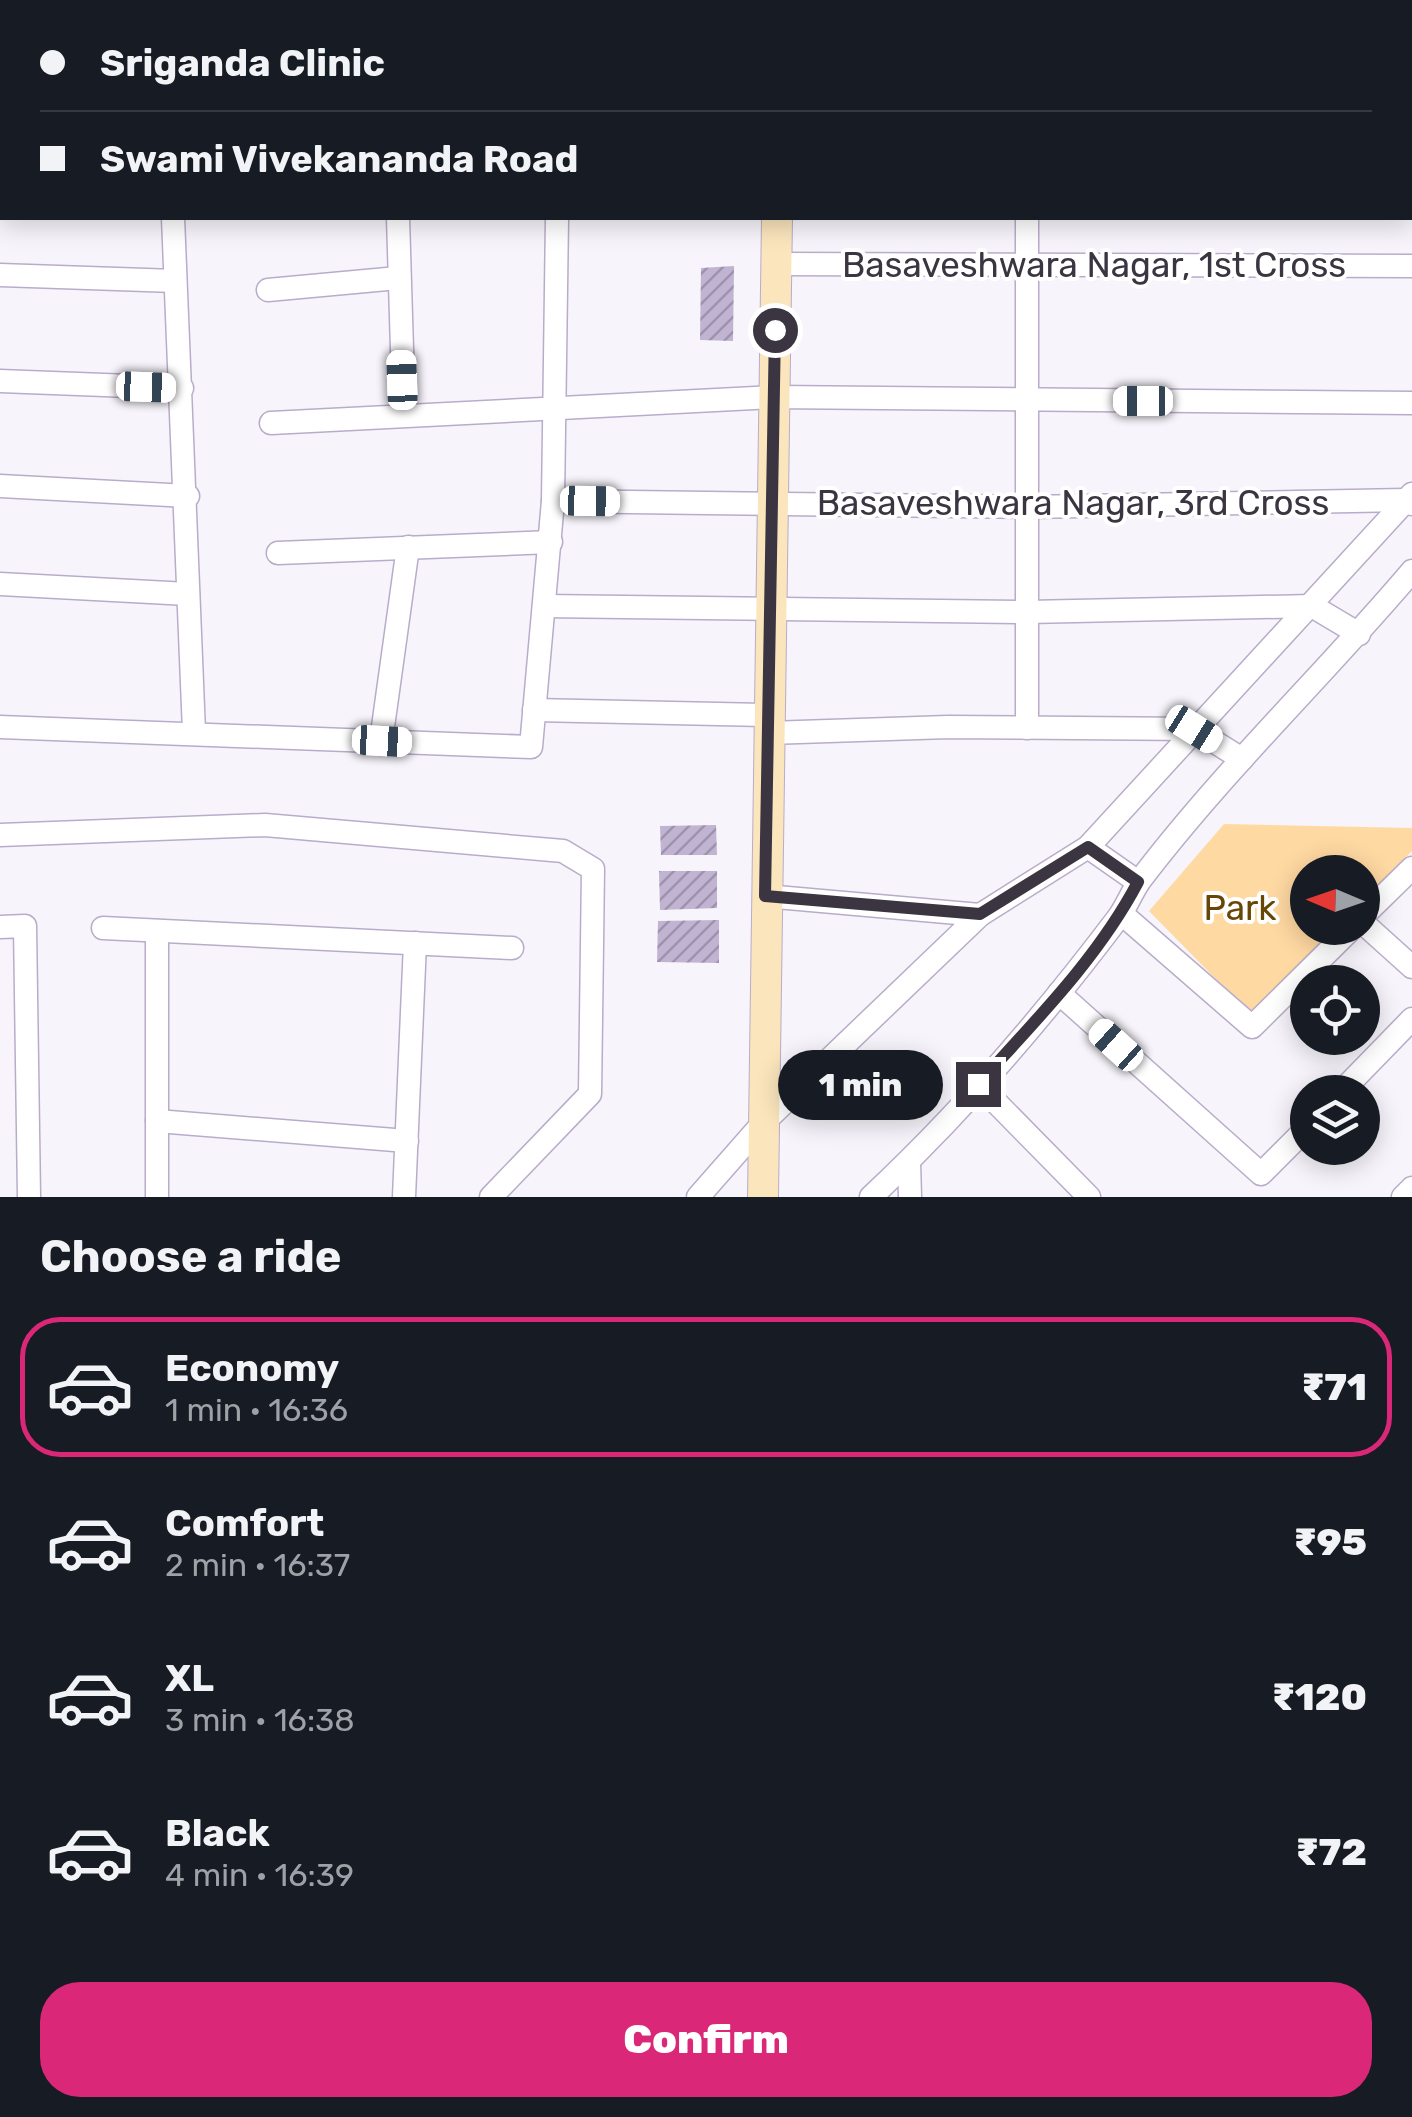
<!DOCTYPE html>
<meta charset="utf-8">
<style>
:root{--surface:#171b24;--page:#242831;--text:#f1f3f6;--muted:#9ea1a6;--line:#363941;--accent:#db2777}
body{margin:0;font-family:Rubik,sans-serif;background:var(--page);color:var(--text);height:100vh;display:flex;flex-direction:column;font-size:38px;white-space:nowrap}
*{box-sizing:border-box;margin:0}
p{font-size:32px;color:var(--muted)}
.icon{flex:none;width:55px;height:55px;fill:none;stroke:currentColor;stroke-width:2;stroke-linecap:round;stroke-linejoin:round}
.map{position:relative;height:1197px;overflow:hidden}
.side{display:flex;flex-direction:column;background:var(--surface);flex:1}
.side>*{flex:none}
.top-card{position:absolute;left:0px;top:0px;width:1412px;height:220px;box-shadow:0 5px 25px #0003;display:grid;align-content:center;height:220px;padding:0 40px;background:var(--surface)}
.needle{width:65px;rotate:272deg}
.tools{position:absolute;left:1290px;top:855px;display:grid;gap:20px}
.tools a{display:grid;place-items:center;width:90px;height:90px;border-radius:50%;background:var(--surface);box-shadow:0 5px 25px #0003;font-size:50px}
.end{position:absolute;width:45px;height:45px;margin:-22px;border:12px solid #3a3541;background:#fff;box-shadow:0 0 0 5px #fff}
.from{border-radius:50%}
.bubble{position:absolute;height:70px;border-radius:35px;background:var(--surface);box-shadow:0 5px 25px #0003;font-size:32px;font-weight:800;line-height:70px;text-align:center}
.car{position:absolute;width:30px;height:60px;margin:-30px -15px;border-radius:12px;box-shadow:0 0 8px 2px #0007;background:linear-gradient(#fff 24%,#345 0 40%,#fff 0 76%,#345 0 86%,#fff 0)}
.top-card b{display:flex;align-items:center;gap:35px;height:95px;font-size:38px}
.top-card b+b{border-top:2px solid var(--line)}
.top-card i{width:25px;height:25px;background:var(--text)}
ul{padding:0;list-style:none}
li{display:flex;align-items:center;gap:30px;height:140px;margin:0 20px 15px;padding:0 20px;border:5px solid transparent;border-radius:40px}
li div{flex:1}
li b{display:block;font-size:38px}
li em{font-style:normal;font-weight:800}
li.selected{border-color:var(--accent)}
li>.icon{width:90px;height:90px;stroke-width:1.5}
h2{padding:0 40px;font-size:45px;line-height:120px}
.cta{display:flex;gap:20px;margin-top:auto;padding:20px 40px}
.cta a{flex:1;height:115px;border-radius:40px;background:var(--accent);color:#fff;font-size:40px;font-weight:800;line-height:115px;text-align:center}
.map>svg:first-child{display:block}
.green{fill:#ffd9a2}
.building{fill:url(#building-hatch)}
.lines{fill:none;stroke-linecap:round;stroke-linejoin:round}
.street-casing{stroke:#b9acca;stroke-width:25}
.secondary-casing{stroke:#b9acca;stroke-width:32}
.street{stroke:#fff;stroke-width:22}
.secondary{stroke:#fae5bc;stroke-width:30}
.route{stroke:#3a3541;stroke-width:12}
.labels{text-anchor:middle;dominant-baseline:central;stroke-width:8;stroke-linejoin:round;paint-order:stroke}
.street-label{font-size:35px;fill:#3a3541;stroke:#fff}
.park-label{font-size:35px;fill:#684606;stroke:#fff}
</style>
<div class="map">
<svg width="1412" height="1197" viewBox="0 0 1412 1197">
<defs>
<pattern id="building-hatch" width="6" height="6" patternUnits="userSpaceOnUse" patternTransform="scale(2.5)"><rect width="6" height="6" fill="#c1b3d2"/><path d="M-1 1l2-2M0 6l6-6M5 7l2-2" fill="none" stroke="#9e92ac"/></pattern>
</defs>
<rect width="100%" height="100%" fill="#f7f5fb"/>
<polygon class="green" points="1224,824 1412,828 1412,851 1363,901 1362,872 1308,872 1308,928 1337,928 1251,1015 1149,911"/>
<g class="building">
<polygon points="734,266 733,341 700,340 701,268"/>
<polygon points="716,825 717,855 661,855 660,826"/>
<polygon points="659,871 717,871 717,908 660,910"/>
<polygon points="719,920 719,963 657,962 658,921"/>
</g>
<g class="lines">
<g class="street-casing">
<g id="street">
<polyline points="1025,0 1025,2"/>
<polyline points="561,2 561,0"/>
<polyline points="0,37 2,37"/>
<polyline points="0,172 2,172"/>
<polyline points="173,218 194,732"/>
<polyline points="398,218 404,415"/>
<polyline points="776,264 1412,266"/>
<polyline points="0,275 175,281"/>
<polyline points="268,290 398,278"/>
<polyline points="0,381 182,388"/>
<polyline points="271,423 774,397 1412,403"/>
<polyline points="0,486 188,496"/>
<polyline points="553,501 1028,507 1406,500 1412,504"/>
<polyline points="278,553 551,542"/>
<polyline points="0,584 188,594"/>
<polyline points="544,606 1028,612 1312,606 1359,634"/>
<polyline points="534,710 769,715"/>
<polyline points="0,727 531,747 553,501 557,218"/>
<polyline points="1027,728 1027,218"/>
<polyline points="769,733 948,727 1194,729 1242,759"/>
<polyline points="381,741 408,547"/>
<polyline points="0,835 265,825 563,851 593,869 590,1094 491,1197"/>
<polyline points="1088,847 1138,882"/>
<polyline points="765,896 980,915"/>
<polyline points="1122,914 1252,1027 1352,928"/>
<polyline points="1362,917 1412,868"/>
<polyline points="1362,922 1412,967"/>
<polyline points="0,927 25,926 29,1197"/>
<polyline points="103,928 512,948"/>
<polyline points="1059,993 1261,1174 1308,1127"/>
<polyline points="978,1084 1089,1197"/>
<polyline points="1341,1092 1412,1019"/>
<polyline points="157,1121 407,1141"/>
<polyline points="909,1162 910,1197"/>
<polyline points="157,1197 157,931"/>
<polyline points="404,1197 415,943"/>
<polyline points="698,1197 763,1123 980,915 1088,847 1412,494"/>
<path d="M871 1197C961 1113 1044 1016 1118 918 1127 906 1132 891 1141 879 1224 770 1324 675 1412 571"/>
<polyline points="1403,1197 1412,1188"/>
</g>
</g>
<g class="secondary-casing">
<g id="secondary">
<polyline points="781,2 781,0"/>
<polyline points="763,1197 777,218"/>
</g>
</g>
<use href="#street" class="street"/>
<use href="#secondary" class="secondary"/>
</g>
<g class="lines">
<path class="route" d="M775 330 765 896 980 914 1088 847 1138 882C1098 958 1035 1021 978 1084"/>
</g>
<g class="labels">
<g class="street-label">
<text x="1094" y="265">Basaveshwara Nagar, 1st Cross</text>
<text x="1073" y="503">Basaveshwara Nagar, 3rd Cross</text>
</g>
<g class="park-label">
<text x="1240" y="908">Park</text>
</g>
</g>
</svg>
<div class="tools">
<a><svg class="needle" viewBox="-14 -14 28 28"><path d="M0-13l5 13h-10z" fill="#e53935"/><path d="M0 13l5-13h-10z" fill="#9ea1a6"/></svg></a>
<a><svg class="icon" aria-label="locate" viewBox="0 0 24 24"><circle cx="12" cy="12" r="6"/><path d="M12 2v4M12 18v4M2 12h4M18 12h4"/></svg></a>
<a><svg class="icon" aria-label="layers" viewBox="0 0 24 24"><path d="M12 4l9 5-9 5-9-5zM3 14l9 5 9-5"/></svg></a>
</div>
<i class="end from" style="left:775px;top:330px"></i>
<i class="end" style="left:978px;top:1084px"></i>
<div class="bubble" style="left:778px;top:1050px;width:165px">1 min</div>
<i class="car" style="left:402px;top:380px;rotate:358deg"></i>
<i class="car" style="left:146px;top:387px;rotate:92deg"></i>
<i class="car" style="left:1143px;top:401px;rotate:270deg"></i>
<i class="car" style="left:590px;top:501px;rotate:91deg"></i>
<i class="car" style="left:1194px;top:729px;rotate:122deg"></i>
<i class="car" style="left:382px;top:741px;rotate:93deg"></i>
<i class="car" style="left:1116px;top:1045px;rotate:312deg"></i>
<div class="top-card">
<b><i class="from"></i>Sriganda Clinic</b>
<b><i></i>Swami Vivekananda Road</b>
</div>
</div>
<section class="side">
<h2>Choose a ride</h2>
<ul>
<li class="selected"><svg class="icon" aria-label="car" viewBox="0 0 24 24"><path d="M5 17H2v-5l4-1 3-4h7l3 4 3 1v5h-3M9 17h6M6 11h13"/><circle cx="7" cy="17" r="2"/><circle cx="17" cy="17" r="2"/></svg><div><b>Economy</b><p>1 min · 16:36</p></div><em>₹71</em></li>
<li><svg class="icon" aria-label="car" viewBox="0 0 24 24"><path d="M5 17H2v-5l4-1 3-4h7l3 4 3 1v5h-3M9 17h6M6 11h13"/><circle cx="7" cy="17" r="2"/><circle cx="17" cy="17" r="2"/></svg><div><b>Comfort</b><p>2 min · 16:37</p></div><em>₹95</em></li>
<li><svg class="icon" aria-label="car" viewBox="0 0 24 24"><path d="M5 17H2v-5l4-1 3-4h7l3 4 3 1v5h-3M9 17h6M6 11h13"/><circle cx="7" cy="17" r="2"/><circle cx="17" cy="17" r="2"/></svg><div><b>XL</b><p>3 min · 16:38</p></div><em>₹120</em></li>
<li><svg class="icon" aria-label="car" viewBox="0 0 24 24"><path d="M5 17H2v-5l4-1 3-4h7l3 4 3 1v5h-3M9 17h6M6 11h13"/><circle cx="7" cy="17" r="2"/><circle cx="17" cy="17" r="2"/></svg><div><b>Black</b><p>4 min · 16:39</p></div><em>₹72</em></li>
</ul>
<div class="cta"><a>Confirm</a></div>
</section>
